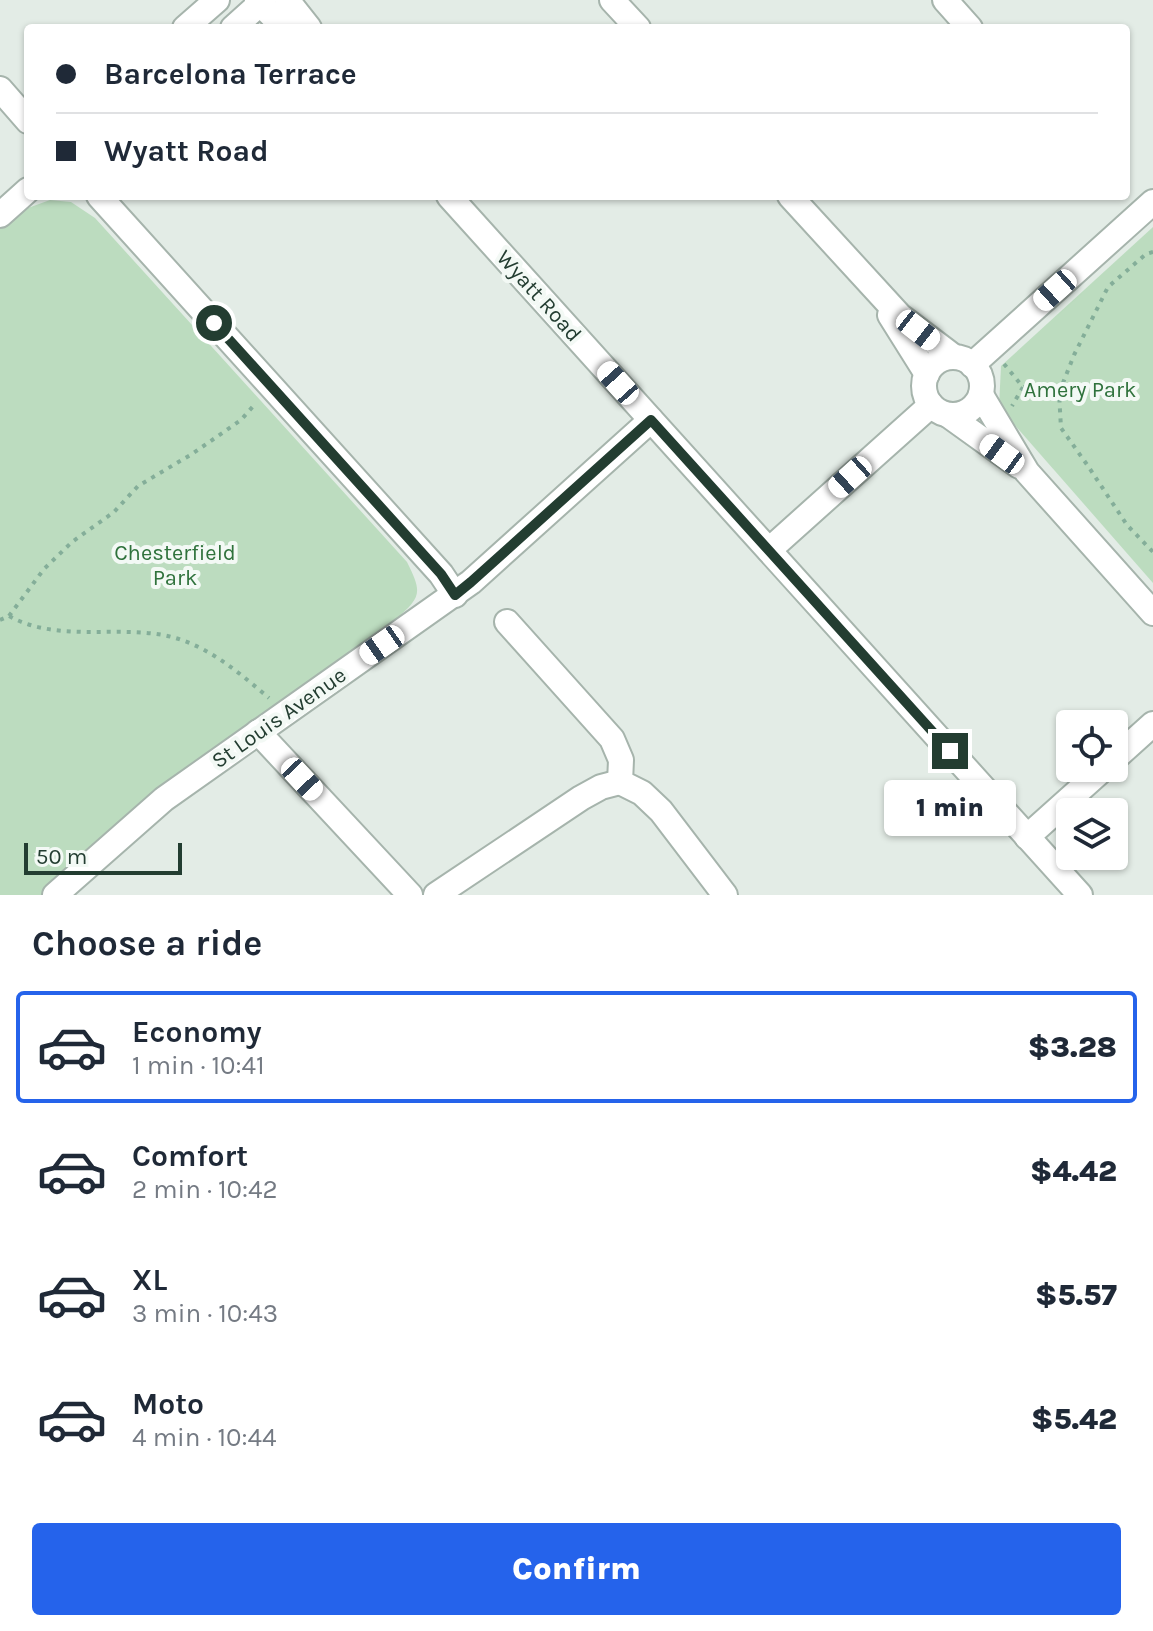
<!DOCTYPE html>
<meta charset="utf-8">
<style>
:root{--surface:#fff;--page:#f6f6f7;--text:#1f2937;--muted:#747a83;--line:#e0e1e3;--accent:#2563eb}
body{margin:0;font-family:Karla,sans-serif;background:var(--page);color:var(--text);height:100vh;display:flex;flex-direction:column;font-size:30px;white-space:nowrap}
*{box-sizing:border-box;margin:0}
p{font-size:26px;color:var(--muted)}
.icon{flex:none;width:44px;height:44px;fill:none;stroke:currentColor;stroke-width:2;stroke-linecap:round;stroke-linejoin:round}
.map{position:relative;height:895px;overflow:hidden}
.drawer{display:flex;flex-direction:column;background:var(--surface);flex:1}
.drawer>*{flex:none}
.guide{position:absolute;left:24px;top:24px;width:1106px;height:176px;border-radius:8px;box-shadow:0 2px 6px #0004;display:grid;align-content:center;height:176px;padding:0 32px;background:var(--surface)}
.fabs{position:absolute;left:1056px;top:710px;display:grid;gap:16px}
.fabs a{display:grid;place-items:center;width:72px;height:72px;border-radius:8px;background:var(--surface);box-shadow:0 2px 6px #0004;font-size:40px}
.scale{position:absolute;left:24px;bottom:20px;width:158px;box-sizing:border-box;padding-left:8px;border:4px solid #233d31;border-top:0;font-size:22px;line-height:28px;white-space:nowrap;color:#233d31;-webkit-text-stroke:6px #f3f9f5;paint-order:stroke}
.end{position:absolute;width:36px;height:36px;margin:-18px;border:10px solid #233d31;background:#fff;box-shadow:0 0 0 4px #fff}
.from{border-radius:50%}
.bubble{position:absolute;height:56px;border-radius:8px;background:var(--surface);box-shadow:0 2px 6px #0004;font-size:26px;font-weight:800;line-height:56px;text-align:center}
.car{position:absolute;width:24px;height:48px;margin:-24px -12px;border-radius:10px;box-shadow:0 0 6px 2px #0007;background:linear-gradient(#fff 24%,#345 0 40%,#fff 0 76%,#345 0 86%,#fff 0)}
.guide b{display:flex;align-items:center;gap:28px;height:76px;font-size:30px}
.guide b+b{border-top:2px solid var(--line)}
.guide i{width:20px;height:20px;background:var(--text)}
ul{padding:0;list-style:none}
li{display:flex;align-items:center;gap:24px;height:112px;margin:0 16px 12px;padding:0 16px;border:4px solid transparent;border-radius:8px}
li div{flex:1}
li b{display:block;font-size:30px}
li em{font-style:normal;font-weight:800}
li.active{border-color:var(--accent)}
li>.icon{width:72px;height:72px;stroke-width:1.5}
h2{padding:0 32px;font-size:36px;line-height:96px}
.cta{display:flex;gap:16px;margin-top:auto;padding:16px 32px}
.cta a{flex:1;height:92px;border-radius:8px;background:var(--accent);color:#fff;font-size:32px;font-weight:800;line-height:92px;text-align:center}
.map>svg:first-child{display:block}
.green{fill:#bcdcbf}
.lines{fill:none;stroke-linecap:round;stroke-linejoin:round}
.minor-casing{stroke:#a6b4ac;stroke-width:28}
.tertiary-casing{stroke:#a6b4ac;stroke-width:28}
.path{stroke:#84ae99;stroke-width:4;stroke-dasharray:4 6;stroke-linecap:butt}
.minor{stroke:#fff;stroke-width:24}
.tertiary{stroke:#fff;stroke-width:24}
.route{stroke:#233d31;stroke-width:10}
.labels{text-anchor:middle;dominant-baseline:central;stroke-width:8;stroke-linejoin:round;paint-order:stroke}
.street-label{font-size:22px;fill:#233d31;stroke:#f3f9f5}
.park-label{font-size:22px;fill:#2f723c;stroke:#f3f9f5}
</style>
<div class="map">
<svg width="1153" height="895" viewBox="0 0 1153 895">
<rect width="100%" height="100%" fill="#e3ece6"/>
<g class="green">
<path d="M50 200 71 202 95 218 407 562C423 594 421 597 394 621L155 793 41 895H0V229L28 208Z"/>
<polygon points="1153,227 1153,583 999,407 1001,366"/>
</g>
<g class="lines">
<g class="minor-casing">
<g id="minor">
<polyline points="612,0 638,28"/>
<polyline points="945,0 970,28"/>
<polyline points="185,28 217,0"/>
<polyline points="233,28 264,0"/>
<polyline points="0,89 28,121"/>
<polyline points="99,196 441,574 455,595"/>
<polyline points="790,196 900,316 954,357"/>
<polyline points="0,215 28,190"/>
<polyline points="890,315 927,374"/>
<circle cx="953" cy="386" r="29"/>
<polyline points="972,365 1153,202"/>
<polyline points="981,395 1027,472 1153,613"/>
<polyline points="948,415 1019,466"/>
<polyline points="769,550 931,405"/>
<polyline points="507,622 612,739 621,760 620,782 642,793 661,811 725,895"/>
<polyline points="258,732 410,895"/>
<polyline points="1114,759 1153,724"/>
<polyline points="1027,837 1104,768"/>
<polyline points="55,895 164,799 471,582 651,420"/>
<polyline points="436,895 581,798 601,787 620,782"/>
</g>
</g>
<g class="tertiary-casing">
<g id="tertiary">
<polyline points="257,0 284,28"/>
<polyline points="287,0 309,28"/>
<polyline points="449,196 1080,895"/>
</g>
</g>
<g class="path">
<polyline points="1153,252 1146,254 1108,287 1074,355 1059,393 1061,428 1088,466 1127,525 1153,552"/>
<polyline points="1004,364 1023,387 1012,406"/>
<polyline points="1023,387 1059,393"/>
<polyline points="9,616 44,569 72,542 114,512 138,486 192,454 241,420 256,403"/>
<path d="M0 620 9 616C56 642 112 626 163 635 205 643 237 671 269 698"/>
</g>
<use href="#minor" class="minor"/>
<use href="#tertiary" class="tertiary"/>
</g>
<g class="lines">
<polyline class="route" points="214,323 441,574 455,595 471,582 651,420 950,751"/>
</g>
<g class="labels">
<g class="street-label">
<text transform="translate(539 296) rotate(48)">Wyatt Road</text>
<text transform="translate(279 718) rotate(-35)">St Louis Avenue</text>
</g>
<g class="park-label">
<text x="1080" y="390">Amery Park</text>
<text x="175" y="553">Chesterfield<tspan x="175" dy="25">Park</tspan></text>
</g>
</g>
</svg>
<div class="fabs">
<a><svg class="icon" aria-label="locate" viewBox="0 0 24 24"><circle cx="12" cy="12" r="6"/><path d="M12 2v4M12 18v4M2 12h4M18 12h4"/></svg></a>
<a><svg class="icon" aria-label="layers" viewBox="0 0 24 24"><path d="M12 4l9 5-9 5-9-5zM3 14l9 5 9-5"/></svg></a>
</div>
<div class="scale">50 m</div>
<i class="end from" style="left:214px;top:323px"></i>
<i class="end" style="left:950px;top:751px"></i>
<div class="bubble" style="left:884px;top:780px;width:132px">1 min</div>
<i class="car" style="left:1055px;top:290px;rotate:228deg"></i>
<i class="car" style="left:918px;top:330px;rotate:128deg"></i>
<i class="car" style="left:618px;top:383px;rotate:318deg"></i>
<i class="car" style="left:1002px;top:454px;rotate:306deg"></i>
<i class="car" style="left:850px;top:477px;rotate:228deg"></i>
<i class="car" style="left:382px;top:645px;rotate:235deg"></i>
<i class="car" style="left:302px;top:779px;rotate:137deg"></i>
<div class="guide">
<b><i class="from"></i>Barcelona Terrace</b>
<b><i></i>Wyatt Road</b>
</div>
</div>
<section class="drawer">
<h2>Choose a ride</h2>
<ul>
<li class="active"><svg class="icon" aria-label="car" viewBox="0 0 24 24"><path d="M5 17H2v-5l4-1 3-4h7l3 4 3 1v5h-3M9 17h6M6 11h13"/><circle cx="7" cy="17" r="2"/><circle cx="17" cy="17" r="2"/></svg><div><b>Economy</b><p>1 min · 10:41</p></div><em>$3.28</em></li>
<li><svg class="icon" aria-label="car" viewBox="0 0 24 24"><path d="M5 17H2v-5l4-1 3-4h7l3 4 3 1v5h-3M9 17h6M6 11h13"/><circle cx="7" cy="17" r="2"/><circle cx="17" cy="17" r="2"/></svg><div><b>Comfort</b><p>2 min · 10:42</p></div><em>$4.42</em></li>
<li><svg class="icon" aria-label="car" viewBox="0 0 24 24"><path d="M5 17H2v-5l4-1 3-4h7l3 4 3 1v5h-3M9 17h6M6 11h13"/><circle cx="7" cy="17" r="2"/><circle cx="17" cy="17" r="2"/></svg><div><b>XL</b><p>3 min · 10:43</p></div><em>$5.57</em></li>
<li><svg class="icon" aria-label="car" viewBox="0 0 24 24"><path d="M5 17H2v-5l4-1 3-4h7l3 4 3 1v5h-3M9 17h6M6 11h13"/><circle cx="7" cy="17" r="2"/><circle cx="17" cy="17" r="2"/></svg><div><b>Moto</b><p>4 min · 10:44</p></div><em>$5.42</em></li>
</ul>
<div class="cta"><a>Confirm</a></div>
</section>
